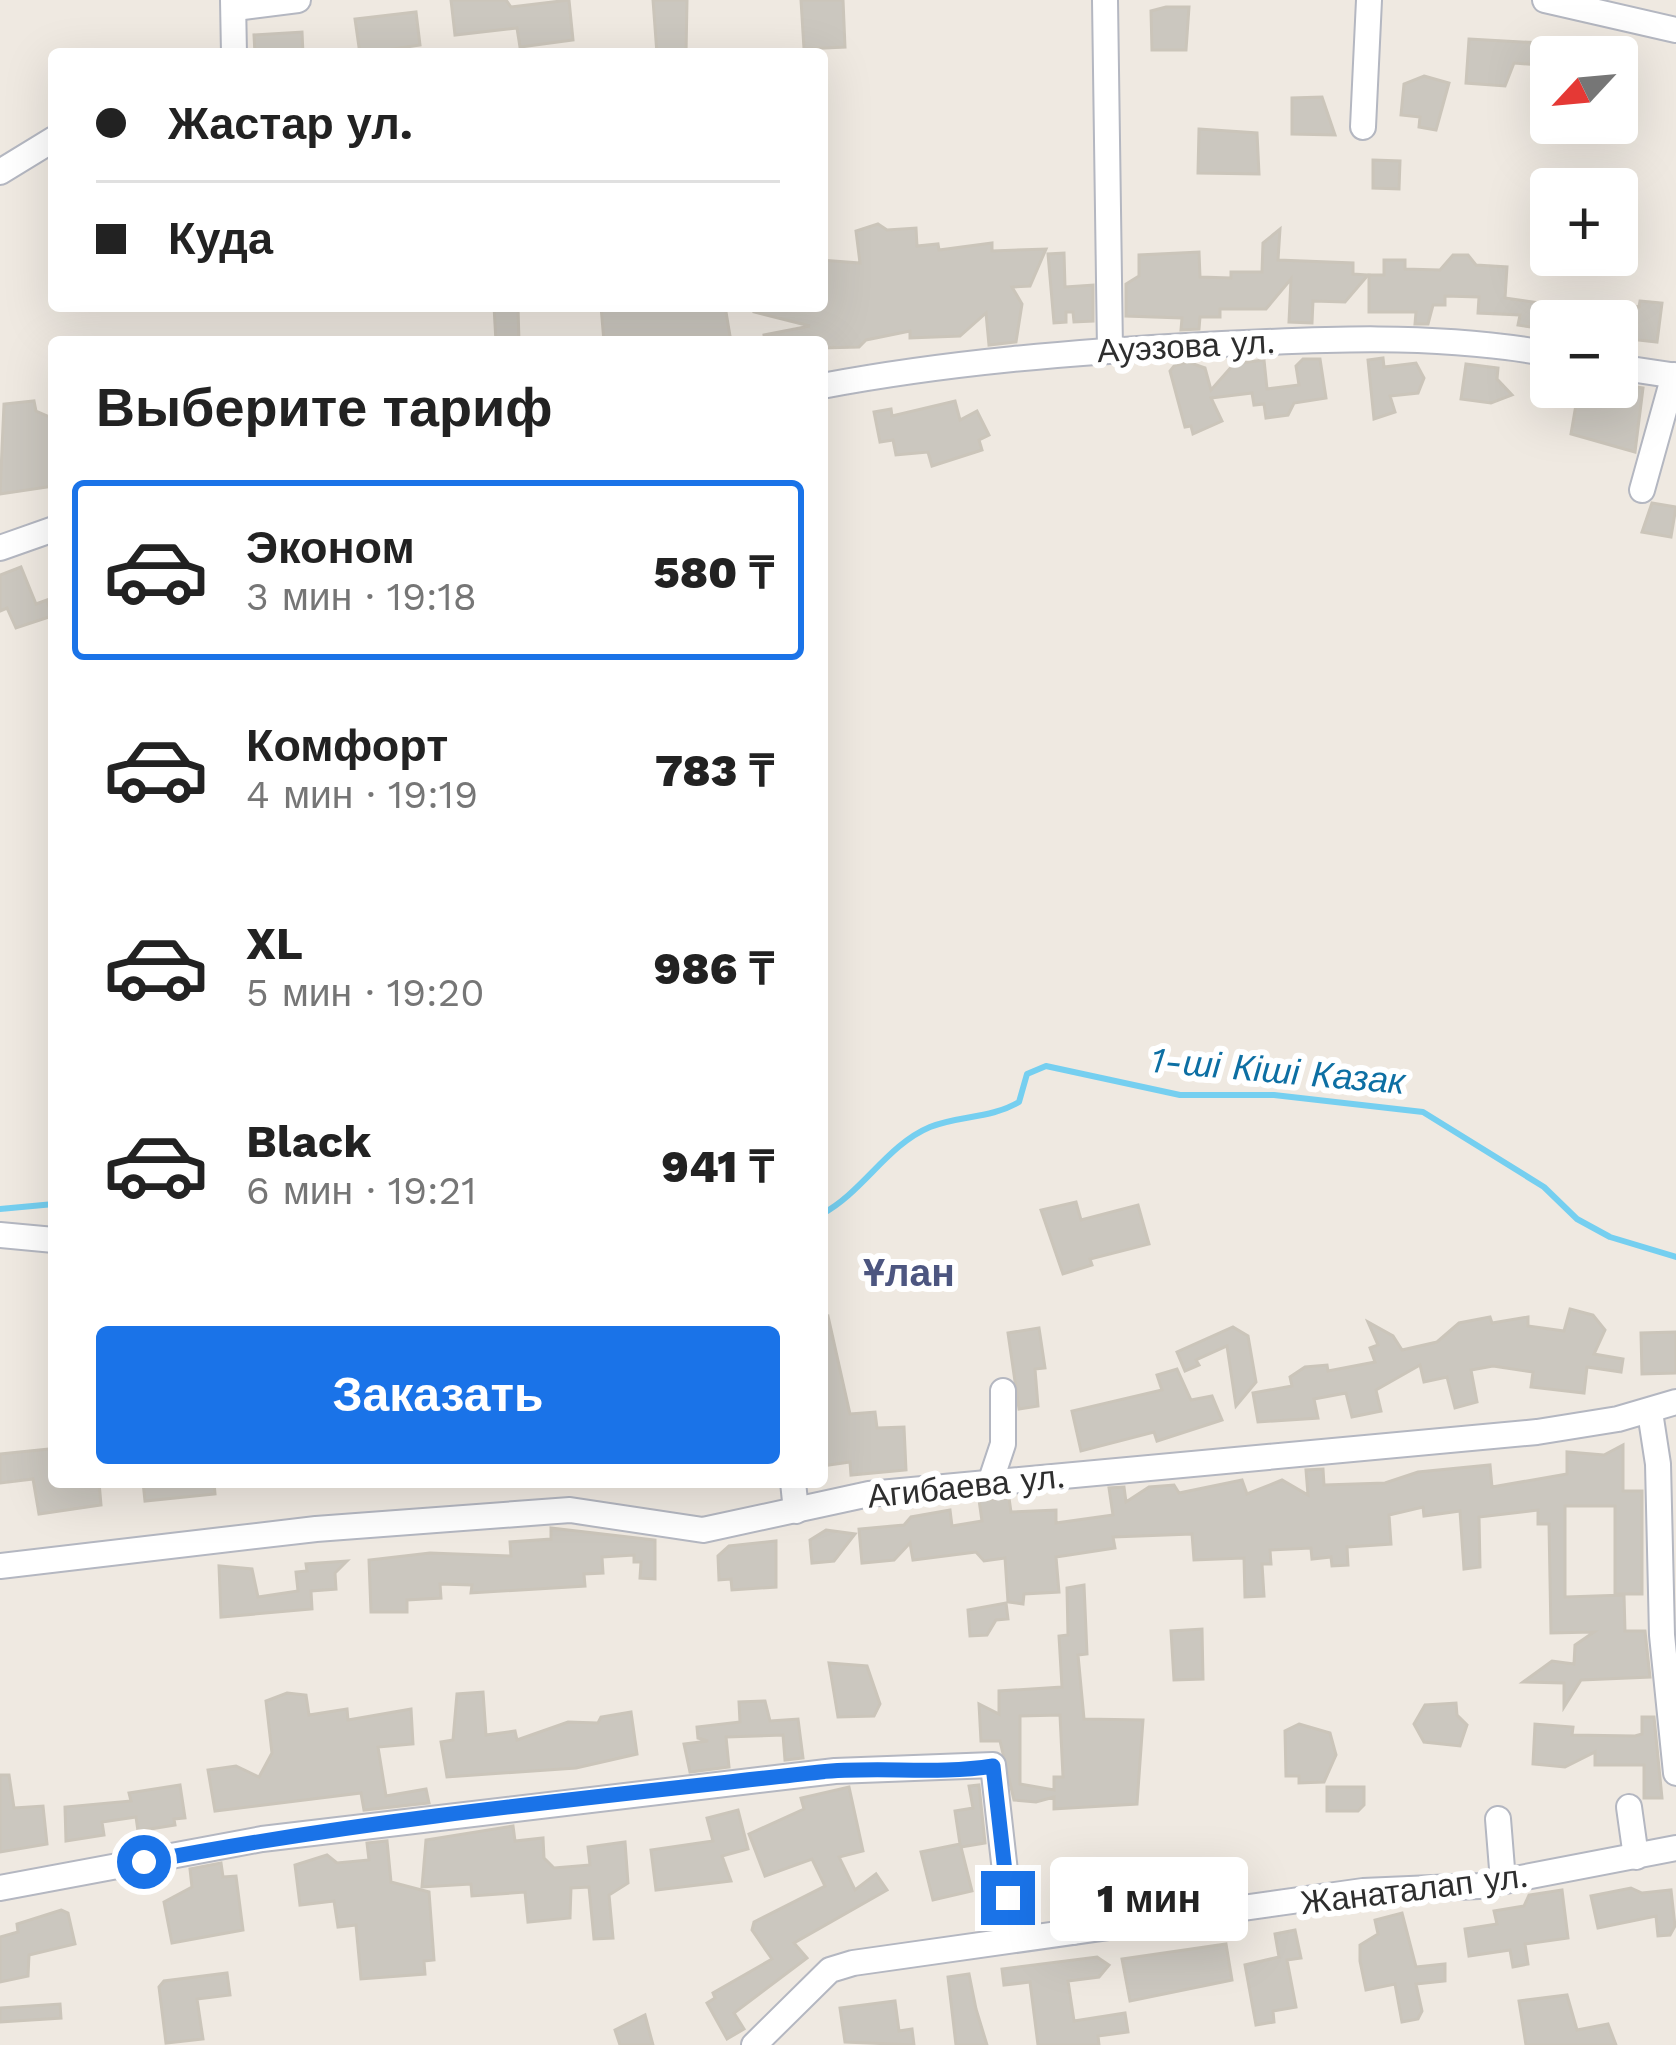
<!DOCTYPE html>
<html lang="ru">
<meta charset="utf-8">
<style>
:root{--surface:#fff;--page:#f2f2f2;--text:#222;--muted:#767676;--line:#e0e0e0;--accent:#1a73e8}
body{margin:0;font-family:"Work Sans",sans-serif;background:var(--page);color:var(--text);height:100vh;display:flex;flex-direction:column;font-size:45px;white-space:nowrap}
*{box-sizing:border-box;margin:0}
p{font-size:39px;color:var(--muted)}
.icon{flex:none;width:66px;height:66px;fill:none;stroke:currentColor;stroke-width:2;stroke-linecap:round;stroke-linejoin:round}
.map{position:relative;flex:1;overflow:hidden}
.drawer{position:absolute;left:48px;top:336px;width:780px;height:1152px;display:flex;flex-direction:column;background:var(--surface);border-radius:12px;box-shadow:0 12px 48px #0002}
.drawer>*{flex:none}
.top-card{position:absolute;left:48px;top:48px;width:780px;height:264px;border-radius:12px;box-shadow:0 12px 48px #0002;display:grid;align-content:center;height:264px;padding:0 48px;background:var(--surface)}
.needle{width:78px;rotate:244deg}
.controls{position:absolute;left:1530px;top:36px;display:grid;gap:24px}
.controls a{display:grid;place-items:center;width:108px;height:108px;border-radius:12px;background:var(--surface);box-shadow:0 12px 48px #0002;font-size:60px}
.end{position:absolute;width:54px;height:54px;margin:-27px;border:15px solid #1a73e8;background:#fff;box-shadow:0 0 0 6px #fff}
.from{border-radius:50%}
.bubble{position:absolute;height:84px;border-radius:12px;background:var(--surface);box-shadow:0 12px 48px #0002;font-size:39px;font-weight:800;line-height:84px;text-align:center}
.top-card b{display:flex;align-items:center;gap:42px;height:114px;font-size:45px}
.top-card b+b{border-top:3px solid var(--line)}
.top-card i{width:30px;height:30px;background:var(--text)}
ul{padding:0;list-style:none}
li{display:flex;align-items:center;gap:36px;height:180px;margin:0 24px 18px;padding:0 24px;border:6px solid transparent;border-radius:12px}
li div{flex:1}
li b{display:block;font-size:45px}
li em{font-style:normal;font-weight:800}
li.active{border-color:var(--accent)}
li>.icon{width:108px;height:108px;stroke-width:1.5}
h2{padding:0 48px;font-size:54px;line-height:144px}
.button{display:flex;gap:24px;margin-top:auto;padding:24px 48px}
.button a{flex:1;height:138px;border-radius:12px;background:var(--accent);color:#fff;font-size:48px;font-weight:800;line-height:138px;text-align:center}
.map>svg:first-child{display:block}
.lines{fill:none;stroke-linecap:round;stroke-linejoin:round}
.stream{stroke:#75cff0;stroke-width:6}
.building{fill:#cbc7bf;stroke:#cbc5ba;stroke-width:3;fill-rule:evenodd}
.minor-casing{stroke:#b4b7c1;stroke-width:28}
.minor{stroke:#fff;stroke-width:24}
.route{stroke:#1a73e8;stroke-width:15}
.labels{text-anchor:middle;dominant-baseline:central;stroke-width:12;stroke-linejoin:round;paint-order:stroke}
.street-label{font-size:33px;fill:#2e2e2e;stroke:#fff}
.water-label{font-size:36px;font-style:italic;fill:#0d6fa3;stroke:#fff}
.quarter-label{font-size:39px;font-weight:bold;fill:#4d5680;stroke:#fff}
</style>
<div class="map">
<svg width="1676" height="2045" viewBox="0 0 1676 2045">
<rect width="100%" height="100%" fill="#efe9e1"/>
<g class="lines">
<g class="stream">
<polyline points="0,1209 54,1204"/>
<path d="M822 1214C863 1192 887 1145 930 1127 960 1115 990 1119 1019 1102L1027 1074 1046 1066 1180 1095H1274L1423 1112 1544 1187 1577 1219 1610 1237 1676 1257"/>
</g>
</g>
<g class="building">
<polygon points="451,0 506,0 511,7 569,0 573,40 520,47 517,28 455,35"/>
<polygon points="653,0 687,0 686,54 657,54"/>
<polygon points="801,0 843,0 845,47 804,49"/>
<polygon points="1166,7 1189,7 1186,50 1152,50 1151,11"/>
<polygon points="416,12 420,45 360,54 355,19"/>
<polygon points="302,32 303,54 255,54 254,35"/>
<polygon points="1469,39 1541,43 1539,65 1514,63 1505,86 1466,83"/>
<polygon points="1424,76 1449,83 1436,130 1419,127 1420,117 1401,115 1404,84"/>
<polygon points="1322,97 1335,135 1292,134 1292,98"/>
<polygon points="1199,129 1257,133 1259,174 1198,173"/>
<polygon points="1373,160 1400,161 1399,189 1373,188"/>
<polygon points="878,224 887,230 916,228 917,246 938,244 939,250 992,243 992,251 1046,249 1030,286 1012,287 1022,304 1016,342 989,345 986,313 960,336 910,338 910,331 866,340 859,347 822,348 822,342 765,342 764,335 810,326 754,312 755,306 822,306 822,260 860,263 856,231"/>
<polygon points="1280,229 1278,260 1353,263 1353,274 1368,275 1345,302 1313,301 1312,323 1289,322 1291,279 1266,309 1220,309 1220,317 1200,317 1199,329 1181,330 1182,318 1126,316 1126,284 1139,276 1139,255 1199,252 1200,277 1231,278 1231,272 1262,272 1263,243"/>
<polygon points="1064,253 1065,287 1093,285 1093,321 1074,322 1073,312 1066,312 1066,322 1054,323 1048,254"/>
<polygon points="1453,255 1468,255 1476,265 1507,267 1505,298 1588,310 1588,321 1551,321 1551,330 1518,325 1520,315 1478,313 1479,297 1445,296 1445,305 1433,305 1428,324 1415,324 1416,312 1369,312 1369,275 1384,275 1384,260 1405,260 1405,269 1440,270"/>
<polygon points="1640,301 1662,303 1657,342 1629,339 1633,306 1639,307"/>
<polygon points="494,306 518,307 519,342 496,342"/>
<polygon points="601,306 725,306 731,342 604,342"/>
<polygon points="1383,358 1384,367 1416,363 1424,378 1418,393 1390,396 1395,412 1374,419 1368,360"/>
<polygon points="1303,359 1320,359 1326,398 1294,403 1288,415 1266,418 1264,404 1254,405 1252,393 1211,398 1222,421 1193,434 1191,426 1185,427 1170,371 1174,366 1188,362 1205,368 1211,390 1234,364 1264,360 1267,389 1299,385 1296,366"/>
<polygon points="1466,364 1498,368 1497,379 1512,395 1491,403 1461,399"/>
<polygon points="1624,385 1643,388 1635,452 1571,434 1579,387"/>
<polygon points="34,401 36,411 54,419 54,486 0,494 4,404"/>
<polygon points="955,401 960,420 977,411 989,435 979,440 982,450 932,466 928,452 896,455 893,440 880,442 874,412 891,409 892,416"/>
<polygon points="1652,503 1676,507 1671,537 1642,532"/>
<polygon points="21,567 36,604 47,600 52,616 16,628 7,608 0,611 0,575"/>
<polygon points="1076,1202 1081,1220 1138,1205 1149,1244 1090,1259 1092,1265 1063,1274 1041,1210"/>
<polygon points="1570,1309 1593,1315 1605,1330 1594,1354 1623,1359 1621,1372 1587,1367 1584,1393 1531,1387 1533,1372 1493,1366 1471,1370 1477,1402 1455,1408 1447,1377 1424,1382 1420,1365 1376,1390 1381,1411 1352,1417 1346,1393 1314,1399 1318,1418 1258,1422 1253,1393 1292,1386 1290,1377 1305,1367 1327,1365 1328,1371 1375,1362 1370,1348 1378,1345 1368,1322 1393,1336 1402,1350 1437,1342 1459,1323 1490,1317 1492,1323 1528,1317 1528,1326 1564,1331"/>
<polygon points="828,1316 850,1414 875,1412 877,1428 904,1427 906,1470 851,1475 850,1462 822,1466 822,1317"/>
<polygon points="1233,1327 1248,1336 1256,1382 1236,1406 1227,1346 1196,1360 1199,1365 1185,1371 1177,1352"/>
<polygon points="1039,1328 1045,1368 1035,1369 1038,1406 1019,1409 1008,1333"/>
<polygon points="1676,1332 1676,1373 1642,1374 1641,1333"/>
<polygon points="1177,1369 1191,1400 1212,1396 1222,1420 1157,1441 1154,1432 1081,1451 1072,1411 1162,1390 1157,1375"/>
<polygon points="1623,1445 1623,1491 1642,1491 1642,1594 1615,1594 1615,1506 1565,1506 1565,1597 1624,1595 1625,1631 1645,1631 1650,1677 1581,1680 1564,1707 1564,1683 1523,1682 1552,1661 1574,1664 1575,1645 1594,1632 1551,1633 1549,1524 1538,1524 1538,1510 1479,1517 1480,1567 1464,1569 1460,1511 1424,1516 1423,1507 1389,1515 1391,1544 1347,1547 1348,1565 1332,1566 1331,1557 1312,1559 1311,1548 1270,1550 1271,1564 1262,1564 1264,1596 1245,1597 1244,1558 1194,1560 1192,1534 1113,1537 1115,1548 1056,1557 1059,1592 1024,1594 1023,1604 1008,1602 1005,1558 984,1561 976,1552 913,1560 910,1543 894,1560 862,1563 859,1529 904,1525 911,1517 950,1510 952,1526 982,1521 979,1500 1009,1498 1011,1512 1056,1510 1056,1523 1113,1515 1109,1488 1124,1487 1126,1502 1149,1487 1174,1485 1179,1493 1242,1480 1247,1494 1282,1480 1308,1495 1306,1470 1323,1469 1324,1485 1385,1483 1418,1472 1490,1465 1492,1487 1567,1474 1567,1452 1604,1455"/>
<polygon points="50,1449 54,1482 99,1482 101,1505 39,1514 33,1479 0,1483 0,1454"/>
<polygon points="143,1482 214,1482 215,1494 145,1501"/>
<polygon points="551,1528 655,1540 655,1579 640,1578 641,1562 634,1562 634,1555 602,1557 603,1573 584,1574 585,1586 471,1593 472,1585 440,1584 441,1598 407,1600 407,1612 371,1612 369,1560 430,1553 511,1556 510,1542 551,1539"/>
<polygon points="826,1530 855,1534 834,1561 812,1563 810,1540"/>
<polygon points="776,1541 776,1587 732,1590 731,1579 719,1580 718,1556 729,1546"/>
<polygon points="347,1561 335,1573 336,1589 311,1591 312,1609 221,1617 219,1566 252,1569 258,1597 298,1591 296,1572 307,1571 306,1564"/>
<path d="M1084 1585 1087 1654 1078 1655 1084 1719 1143 1720 1137 1804 1054 1809V1797L1036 1802 1014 1800 1000 1741H981L979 1704 999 1714V1691L1062 1687 1059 1636 1068 1635 1067 1588ZM1060 1715 1063 1777H1054V1790L1020 1784V1716Z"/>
<polygon points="1006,1603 1008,1619 996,1620 987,1635 970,1636 968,1610"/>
<polygon points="1202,1629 1203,1679 1174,1680 1171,1631"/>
<polygon points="829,1663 867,1666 880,1704 874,1716 838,1717"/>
<polygon points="483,1692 486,1735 515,1731 517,1740 568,1722 598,1723 601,1717 631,1712 637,1754 576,1768 447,1777 441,1742 453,1740 457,1694"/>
<polygon points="287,1693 306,1695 309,1715 347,1709 348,1720 411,1709 413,1744 378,1747 386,1796 426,1789 429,1803 364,1810 361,1793 215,1811 208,1770 236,1766 259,1777 272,1753 266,1701"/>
<polygon points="765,1701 770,1721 798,1719 803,1758 785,1760 783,1735 726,1737 729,1767 690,1772 684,1744 708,1741 698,1738 697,1727 740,1722 739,1702"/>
<polygon points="1456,1703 1457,1715 1467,1725 1460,1746 1424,1742 1414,1724 1425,1705"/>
<polygon points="1642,1717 1654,1717 1662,1798 1644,1798 1644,1765 1595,1765 1595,1752 1565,1767 1533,1764 1535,1724 1573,1727 1572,1735 1635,1736 1642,1734"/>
<polygon points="1299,1724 1330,1733 1336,1755 1324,1782 1299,1783 1299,1776 1286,1776 1285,1731"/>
<polygon points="0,1775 9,1775 14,1808 43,1806 47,1844 0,1852"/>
<polygon points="180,1785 185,1818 174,1819 175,1825 138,1831 136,1817 102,1822 104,1835 66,1841 65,1807 131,1801 129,1793"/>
<polygon points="979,1785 985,1843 961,1847 972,1891 933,1900 921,1852 960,1844 955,1811 973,1808 969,1786"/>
<polygon points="849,1787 863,1851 839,1857 855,1890 876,1874 887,1890 794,1943 807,1958 734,2013 744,2029 727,2039 707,2003 715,1998 713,1993 772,1959 752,1930 754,1922 825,1886 812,1859 765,1876 749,1834 804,1809 801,1798"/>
<polygon points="1327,1787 1364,1787 1364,1805 1358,1811 1327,1811"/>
<polygon points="738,1810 748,1849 722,1856 731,1881 656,1890 651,1850 713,1841 707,1818"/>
<polygon points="513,1826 515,1841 543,1838 544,1858 554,1868 590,1865 588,1847 625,1842 628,1883 609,1895 613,1938 594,1939 589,1887 571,1888 570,1918 528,1922 525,1892 472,1896 471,1884 422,1887 426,1840"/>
<polygon points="387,1841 391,1882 429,1892 434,1960 424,1961 425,1974 361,1979 356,1925 338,1927 334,1901 300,1905 295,1865 327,1855 337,1863 369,1860 367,1843"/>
<polygon points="221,1863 223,1877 236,1876 243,1930 172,1943 164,1902 192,1887 190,1869"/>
<polygon points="1631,1888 1642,1893 1671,1890 1675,1926 1670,1935 1658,1936 1656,1916 1598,1928 1591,1896"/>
<polygon points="1562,1890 1568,1938 1525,1944 1528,1964 1513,1967 1510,1950 1469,1956 1465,1929 1497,1924 1494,1911 1524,1906 1529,1895"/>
<polygon points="61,1910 68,1913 75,1944 29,1955 28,1976 0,1982 0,1937 18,1932 17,1924"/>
<polygon points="1402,1913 1416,1967 1445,1964 1445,1981 1416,1984 1422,2011 1418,2019 1402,2022 1395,1984 1366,1990 1360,1961 1360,1945 1378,1934 1375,1920"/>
<polygon points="1295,1930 1301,1958 1287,1960 1296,2007 1273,2011 1274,2022 1256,2025 1245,1965 1279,1957 1275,1934"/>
<polygon points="1226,1944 1232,1980 1130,2001 1122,1959"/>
<polygon points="1097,1957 1109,1965 1099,1977 1068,1981 1074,2021 1125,2013 1128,2032 1098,2036 1099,2045 1038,2045 1030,1982 1004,1985 1002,1969"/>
<polygon points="227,1973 230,1995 197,1999 203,2039 166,2043 159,1987 164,1981"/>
<polygon points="969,1974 976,2009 987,2045 956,2045 948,1977"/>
<polygon points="1567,1995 1577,2030 1608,2024 1616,2045 1526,2045 1519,2001"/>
<polygon points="895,2001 899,2031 912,2029 914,2045 845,2042 840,2008"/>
<polygon points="60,2004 61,2018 0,2022 0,2008"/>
<polygon points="645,2015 653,2045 620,2045 615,2030"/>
</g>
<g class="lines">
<g class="minor-casing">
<g id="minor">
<polyline points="233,0 234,54"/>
<polyline points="1105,0 1110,350"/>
<polyline points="1545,0 1676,30"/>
<polyline points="235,8 298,0"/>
<polyline points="1363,127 1369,0"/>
<polyline points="0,172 54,139"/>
<polyline points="1617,367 1676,376"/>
<path d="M822 386C949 362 1075 352 1204 345 1319 339 1437 333 1551 354"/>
<polyline points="1642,490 1674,375"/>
<polyline points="0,548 54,529"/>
<polyline points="0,1235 54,1240"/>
<polyline points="1650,1412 1658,1464 1662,1635 1676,1773"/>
<polyline points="793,1482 796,1511"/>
<polyline points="990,1483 1003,1444 1003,1391"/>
<polyline points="0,1566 316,1529 570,1510 703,1530 869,1494 1537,1432 1618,1419 1676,1402"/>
<polyline points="1629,1807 1636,1857"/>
<polyline points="1498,1819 1503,1881"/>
<polyline points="1070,1877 1073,1932"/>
<polyline points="0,1888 262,1839 835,1771 993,1765 1008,1898 1031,1937"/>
<polyline points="754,2045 830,1970 853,1963 1363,1891 1479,1886 1676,1848"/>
</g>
</g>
<use href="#minor" class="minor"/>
</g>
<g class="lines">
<path class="route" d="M144 1862C367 1819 595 1797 820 1772 877 1766 937 1775 993 1766L1008 1898"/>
</g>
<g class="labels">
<g class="street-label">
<text transform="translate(1186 346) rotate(-3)">Ауэзова ул.</text>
<text transform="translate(966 1486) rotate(-6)">Агибаева ул.</text>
<text transform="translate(1414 1889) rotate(-7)">Жанаталап ул.</text>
</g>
<g class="water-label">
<text transform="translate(1278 1071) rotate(5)">1-ші Кіші Казак</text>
</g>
<g class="quarter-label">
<text x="909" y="1272">Ұлан</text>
</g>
</g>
</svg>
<div class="controls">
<a><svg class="needle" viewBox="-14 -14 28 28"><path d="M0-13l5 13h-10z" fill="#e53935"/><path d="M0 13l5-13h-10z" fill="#767676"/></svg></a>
<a>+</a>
<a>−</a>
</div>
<i class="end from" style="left:144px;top:1862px"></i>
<i class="end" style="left:1008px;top:1898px"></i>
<div class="bubble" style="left:1050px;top:1857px;width:198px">1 мин</div>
<div class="top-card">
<b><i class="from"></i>Жастар ул.</b>
<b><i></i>Куда</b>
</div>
<section class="drawer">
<h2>Выберите тариф</h2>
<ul>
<li class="active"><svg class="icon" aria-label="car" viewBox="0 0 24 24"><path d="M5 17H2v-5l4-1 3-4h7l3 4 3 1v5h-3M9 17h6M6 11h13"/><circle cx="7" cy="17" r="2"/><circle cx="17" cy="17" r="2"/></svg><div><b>Эконом</b><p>3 мин · 19:18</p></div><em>580 ₸</em></li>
<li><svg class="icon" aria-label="car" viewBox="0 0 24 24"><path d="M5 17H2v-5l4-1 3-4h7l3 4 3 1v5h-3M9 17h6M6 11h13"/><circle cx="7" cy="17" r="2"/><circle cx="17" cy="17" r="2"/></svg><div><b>Комфорт</b><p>4 мин · 19:19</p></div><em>783 ₸</em></li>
<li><svg class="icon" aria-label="car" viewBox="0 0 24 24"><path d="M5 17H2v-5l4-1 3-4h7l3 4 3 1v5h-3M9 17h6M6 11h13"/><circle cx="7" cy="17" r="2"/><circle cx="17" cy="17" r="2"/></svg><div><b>XL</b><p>5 мин · 19:20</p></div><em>986 ₸</em></li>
<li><svg class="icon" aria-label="car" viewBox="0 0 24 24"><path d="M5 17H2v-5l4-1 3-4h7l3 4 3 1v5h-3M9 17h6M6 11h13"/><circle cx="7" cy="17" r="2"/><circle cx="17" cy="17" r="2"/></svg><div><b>Black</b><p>6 мин · 19:21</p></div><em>941 ₸</em></li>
</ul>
<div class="button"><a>Заказать</a></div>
</section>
</div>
